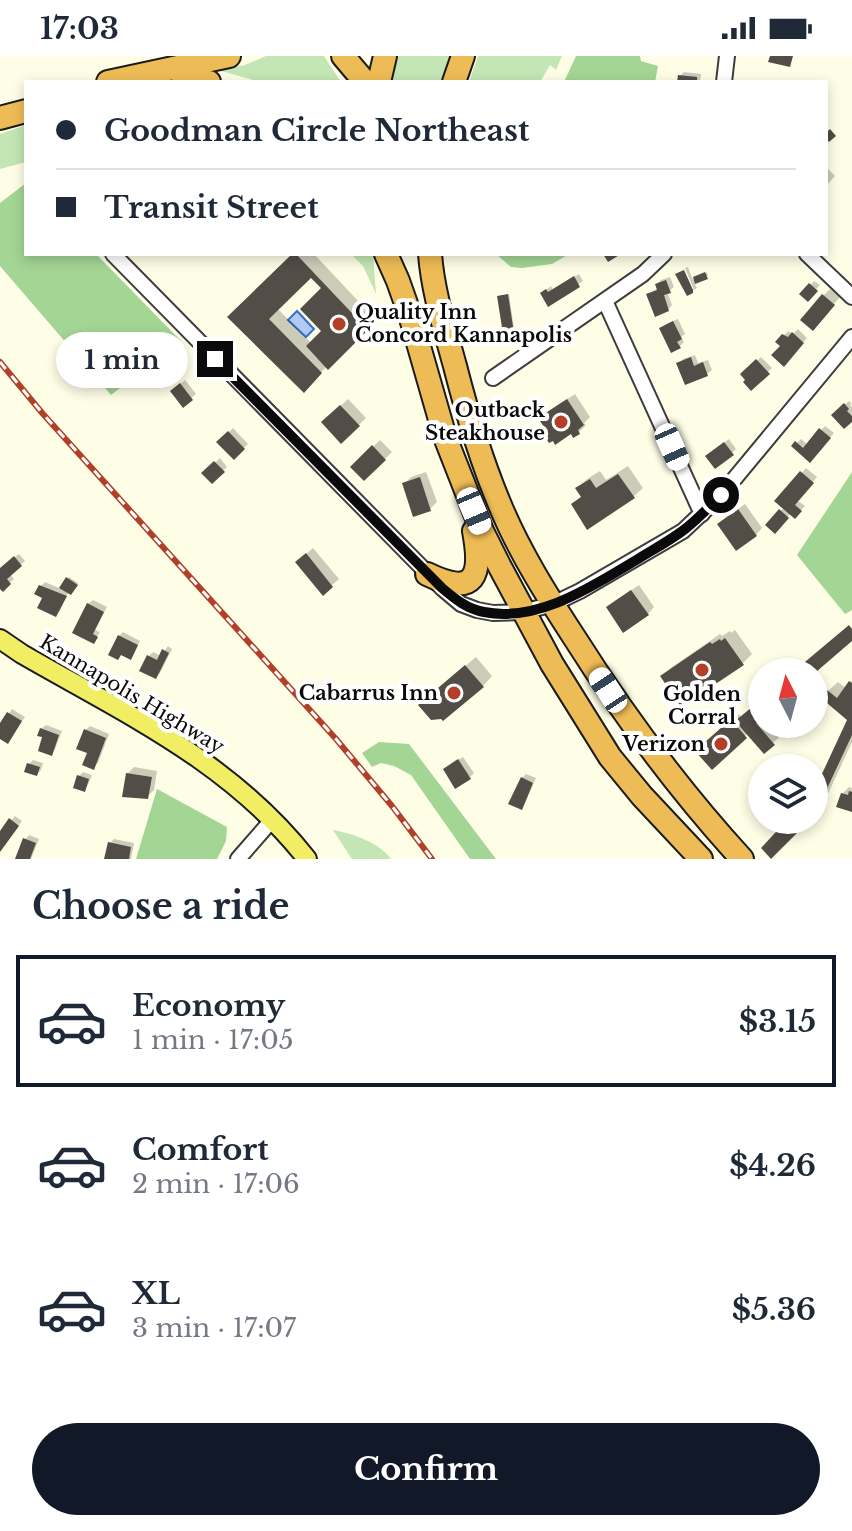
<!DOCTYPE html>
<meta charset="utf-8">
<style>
:root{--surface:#fff;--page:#f6f6f7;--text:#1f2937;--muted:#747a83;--line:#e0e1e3;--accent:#111827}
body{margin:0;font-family:"Libre Baskerville",serif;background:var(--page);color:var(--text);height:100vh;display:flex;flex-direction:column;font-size:30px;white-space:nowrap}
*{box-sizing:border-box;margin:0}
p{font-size:26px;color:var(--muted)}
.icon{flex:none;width:44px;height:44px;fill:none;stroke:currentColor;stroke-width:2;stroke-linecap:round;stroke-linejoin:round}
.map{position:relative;height:803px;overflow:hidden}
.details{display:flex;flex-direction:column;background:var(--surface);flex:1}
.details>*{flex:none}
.banner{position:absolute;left:24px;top:24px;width:804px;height:176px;border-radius:0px;box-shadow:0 4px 12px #0003;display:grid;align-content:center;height:176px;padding:0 32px;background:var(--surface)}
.needle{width:52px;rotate:354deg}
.fabs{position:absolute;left:748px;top:602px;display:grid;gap:16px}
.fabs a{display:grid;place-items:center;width:80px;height:80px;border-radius:50%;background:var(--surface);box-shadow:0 4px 12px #0003;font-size:40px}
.end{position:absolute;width:36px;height:36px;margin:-18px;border:10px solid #0a0a0a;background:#fff;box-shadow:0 0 0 4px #fff}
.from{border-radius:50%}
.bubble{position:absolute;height:56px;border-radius:28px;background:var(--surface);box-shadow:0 4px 12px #0003;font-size:26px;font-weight:700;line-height:56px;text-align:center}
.car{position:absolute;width:24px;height:48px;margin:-24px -12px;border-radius:10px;box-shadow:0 0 6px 2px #0007;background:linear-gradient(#fff 24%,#345 0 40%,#fff 0 76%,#345 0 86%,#fff 0)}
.banner b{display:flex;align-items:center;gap:28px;height:76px;font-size:30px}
.banner b+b{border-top:2px solid var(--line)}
.banner i{width:20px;height:20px;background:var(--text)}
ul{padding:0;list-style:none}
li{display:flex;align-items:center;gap:24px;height:132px;margin:0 16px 12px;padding:0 16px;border:4px solid transparent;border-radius:0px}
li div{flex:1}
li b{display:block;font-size:30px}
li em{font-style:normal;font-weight:700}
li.current{border-color:var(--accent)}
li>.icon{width:72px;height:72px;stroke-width:1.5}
h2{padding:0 32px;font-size:36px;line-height:96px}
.primary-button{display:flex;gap:16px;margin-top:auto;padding:16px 32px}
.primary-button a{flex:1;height:92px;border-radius:48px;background:var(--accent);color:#fff;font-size:32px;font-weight:700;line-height:92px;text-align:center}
.status{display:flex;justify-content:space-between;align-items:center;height:56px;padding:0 40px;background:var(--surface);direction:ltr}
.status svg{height:22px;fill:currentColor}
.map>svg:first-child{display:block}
.green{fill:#c3e6b4}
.forest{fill:#a3d594}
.water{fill:#afcbf3;stroke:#3970c6;stroke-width:2}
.shadow{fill:#0003;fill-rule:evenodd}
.building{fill:#524d47}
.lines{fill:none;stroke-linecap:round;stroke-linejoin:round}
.minor-casing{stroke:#3d3d3d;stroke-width:18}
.major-casing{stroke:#1b1b1b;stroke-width:22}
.highway-casing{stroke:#1b1b1b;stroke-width:26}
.minor{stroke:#fff;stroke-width:14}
.major{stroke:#f2ee63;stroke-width:18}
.highway{stroke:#eebc56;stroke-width:22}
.rail-casing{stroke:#b24029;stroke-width:6}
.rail{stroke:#fff;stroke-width:3;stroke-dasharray:9;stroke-linecap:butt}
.route{stroke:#0a0a0a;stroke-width:10}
.poi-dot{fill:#b24029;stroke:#fff;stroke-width:3}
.labels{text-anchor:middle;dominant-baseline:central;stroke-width:8;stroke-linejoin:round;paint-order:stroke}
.poi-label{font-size:20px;font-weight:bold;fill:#0a0a0a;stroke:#fff;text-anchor:end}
.street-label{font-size:20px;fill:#0a0a0a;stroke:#fff}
</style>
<div class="status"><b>17:03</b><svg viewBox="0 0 49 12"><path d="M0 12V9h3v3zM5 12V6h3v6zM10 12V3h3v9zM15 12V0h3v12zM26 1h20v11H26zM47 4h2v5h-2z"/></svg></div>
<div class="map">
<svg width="852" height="803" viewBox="0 0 852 803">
<rect width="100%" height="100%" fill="#fefee7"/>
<g class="green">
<polygon points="266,0 324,0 341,26 261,26 221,15 223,13 245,9"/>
<polygon points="393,0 454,0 446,26 387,26"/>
<polygon points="478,0 562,0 556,14 550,9 540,26 469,26"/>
<polygon points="26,69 26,106 0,113 0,78"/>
<polygon points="351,198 373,198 376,238 363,210"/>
<path d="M333 774C354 778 378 786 391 803H352Z"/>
</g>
<g class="forest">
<polygon points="576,0 640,0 641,5 658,10 655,26 564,26"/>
<polygon points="26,127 26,198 96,198 181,285 111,339 0,210 0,147"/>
<polygon points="496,198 569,198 552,208 522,212 511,211"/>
<polygon points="852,416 852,554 845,558 797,499"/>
<polygon points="379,686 409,688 496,803 470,803 411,719 394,710 381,707 372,711 362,697"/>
<polygon points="157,733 227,771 226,785 217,803 136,803"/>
</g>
<polygon class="water" points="297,255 314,273 306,281 288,264"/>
<g class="shadow">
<polygon points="684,16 701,18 700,26 679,26 680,20"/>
<polygon points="826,111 835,120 826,130"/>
<path d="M294 198H314L376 264 329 311 327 310 313 325 230 261ZM311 219 323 232 324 275 311 287 277 252Z"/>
<polygon points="688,211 693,224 707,216 708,220 694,226 697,232 694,234 685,212"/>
<polygon points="579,218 583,225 549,248 542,237 551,230 553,234"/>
<polygon points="670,221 674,231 667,236 672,249 668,254 649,238 658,232 657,228 661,224"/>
<polygon points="814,225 820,229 808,243 802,238"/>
<polygon points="830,233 840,241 819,265 823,240"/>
<polygon points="509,238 514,273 513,275 500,241"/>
<polygon points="678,263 685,278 681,281 684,286 679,291 662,272 666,268"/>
<polygon points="798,273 807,282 788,304 782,290 778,286 788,275 793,278"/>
<polygon points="695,299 698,307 708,304 712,314 707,318 686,326 679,308 683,303"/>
<polygon points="761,301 772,312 751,332 743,318"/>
<polygon points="185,324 196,338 183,349 176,331"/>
<polygon points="575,338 590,361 584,367 586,369 579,376 574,379 571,376 540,362 547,356"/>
<polygon points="348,343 366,362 341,386 323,367"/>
<polygon points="849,345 852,348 850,349 852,351 852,364 834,359"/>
<polygon points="825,370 834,377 810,404 794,390 801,383 808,389"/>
<polygon points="233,372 248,388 234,401 219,386"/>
<polygon points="729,383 736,393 732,397 712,396"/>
<polygon points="380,384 392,396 364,423 352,411"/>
<polygon points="220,402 227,411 212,426 204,417"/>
<polygon points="628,410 643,432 633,441 574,448 582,440 578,432 587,423 600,415 606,424"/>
<polygon points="806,412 817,421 797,444 805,450 795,460 791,457 775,475 768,469 784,451 777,445"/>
<polygon points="426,416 437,446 430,453 404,428 411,421"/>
<polygon points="745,448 762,472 756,479 726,462"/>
<polygon points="313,492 339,523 323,537 305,499"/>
<polygon points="19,498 25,505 10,518 14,523 3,533 0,529 0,513"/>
<polygon points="69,521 78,527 72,535 69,535 60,554 56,558 45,541 41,530 45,526 61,533"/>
<polygon points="639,529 654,551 648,558 615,545"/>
<polygon points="93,544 107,551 95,574 100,576 93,586 88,548"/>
<polygon points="735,574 752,598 742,608 662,620 672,611 720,578 722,580 730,575 731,577"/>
<polygon points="123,576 140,585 134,597 119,580"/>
<polygon points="168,590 172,593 160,617 155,621 149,600 153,596 161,600"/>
<polygon points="476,601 492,620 483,630 430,640"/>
<polygon points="852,625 852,686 827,740 817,750 814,748 814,731 820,719 827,712 850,663 828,635 838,626 846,632"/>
<polygon points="762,644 762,668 774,668 783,678 764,695 748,677 712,711 705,688 739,658 742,662"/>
<polygon points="12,653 25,661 8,686 0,681 0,671"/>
<polygon points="46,669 62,675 55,693 51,697 41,673"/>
<polygon points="90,670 109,678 98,707 93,711 86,674"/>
<polygon points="463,701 474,717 470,721 449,709"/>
<polygon points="33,704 43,707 41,714 37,718 29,708"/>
<polygon points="134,711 157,715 154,734 147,741 127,718"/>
<polygon points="83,716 92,719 88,729 84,733 79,720"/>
<polygon points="526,718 536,722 525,747 521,751 522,722"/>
<polygon points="849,731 852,732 852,754 842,738"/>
<polygon points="15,760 22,765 0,795 0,778"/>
<polygon points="791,764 798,764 803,769 771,800 764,792"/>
<polygon points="29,779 39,783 31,803 17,803 25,784"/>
<polygon points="114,783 134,787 131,803 106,803 110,787"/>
</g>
<g class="building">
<polygon points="770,0 793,0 790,11 768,6"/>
<polygon points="678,19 697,21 697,26 677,26"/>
<polygon points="830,73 836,80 829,86 826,82 826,77"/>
<polygon points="292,198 296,198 368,274 328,314 306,290 321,275 300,253 321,232 311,222 269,263 322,317 304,337 227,261"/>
<polygon points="603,198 621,198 608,206"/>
<polygon points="684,214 693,234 693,237 687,240 675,218"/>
<polygon points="705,216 708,223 695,228 693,221"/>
<polygon points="574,220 580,231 548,251 540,237 546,233 548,236"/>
<polygon points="666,224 671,237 664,239 669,255 655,261 646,238 657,234 655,228"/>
<polygon points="809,227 818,235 808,246 799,238"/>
<polygon points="508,238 514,277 503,278 497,240"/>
<polygon points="822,238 835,249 813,275 800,264"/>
<polygon points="673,265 682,283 677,286 681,292 671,297 659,272"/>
<polygon points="792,276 804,287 784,311 771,299 780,290 775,286 782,278 788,281"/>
<polygon points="691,301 694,310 703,306 708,320 685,329 676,307"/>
<polygon points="756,303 770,318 751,335 743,326 745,324 740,318"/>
<polygon points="180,327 193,344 183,352 170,335"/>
<polygon points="567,343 584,369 578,374 580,378 573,382 571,378 555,389 553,385 549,387 540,373 544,371 538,362"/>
<polygon points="844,347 849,353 847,355 852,360 852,366 844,373 831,359"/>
<polygon points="340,349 360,370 341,388 321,366"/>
<polygon points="819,372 831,382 810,407 791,390 795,385 803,392"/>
<polygon points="228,375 245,393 234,404 216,386"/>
<polygon points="724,386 734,399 715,413 705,400"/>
<polygon points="372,389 386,404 364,425 350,411"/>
<polygon points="214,405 225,416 212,428 201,417"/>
<polygon points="800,415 814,427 795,449 802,455 795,463 774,445"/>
<polygon points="618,418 635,442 587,474 571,448 581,441 575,432 590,423 596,432"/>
<polygon points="420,421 431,455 413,461 402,427"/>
<polygon points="738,453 757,480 736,495 717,468"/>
<polygon points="779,453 789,462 775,478 765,469"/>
<polygon points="306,497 333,531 323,540 295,506"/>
<polygon points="14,500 22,510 7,523 11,528 3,536 0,533 0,512"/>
<polygon points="66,521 78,529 71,539 59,532"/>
<polygon points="39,529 67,540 56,561 37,552 42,542 34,538"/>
<polygon points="631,534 649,559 623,577 606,551"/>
<polygon points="87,547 104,556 93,578 98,581 94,588 72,577"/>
<polygon points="849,569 852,573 852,585 816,616 793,616"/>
<polygon points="118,579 138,589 131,604 121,599 118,604 108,599"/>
<polygon points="725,582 744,609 681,651 660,620 710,586 712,588 720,583 721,585"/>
<polygon points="162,593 169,597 156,623 139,615 147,599 157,604"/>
<polygon points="465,609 484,631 443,665 441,663 431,664 418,649"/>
<polygon points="849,625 852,627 852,679 818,752 814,750 814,727 818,718 821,720 847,664 821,642 827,634 837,642"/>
<polygon points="762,643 762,662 756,667 775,689 764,698 735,665"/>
<polygon points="7,656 22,665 8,688 0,683 0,667"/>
<polygon points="731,663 747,682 712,714 695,695"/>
<polygon points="40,672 59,679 52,700 38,695 42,681 37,680"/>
<polygon points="84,673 106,682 94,714 82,709 87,697 76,693"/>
<polygon points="458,703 471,723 455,733 443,713"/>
<polygon points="27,707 40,711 37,720 24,716"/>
<polygon points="126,717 152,721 148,743 122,741"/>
<polygon points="77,719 89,723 85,736 73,732"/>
<polygon points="521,721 533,727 522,754 508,748"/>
<polygon points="849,735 852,736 852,756 836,751 841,737 848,739"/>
<polygon points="9,762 19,770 0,796 0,775"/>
<polygon points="786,765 797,777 771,803 761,792"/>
<polygon points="23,782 36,787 30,803 15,803"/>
<polygon points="108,786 131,791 129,803 104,803"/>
</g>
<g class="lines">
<g class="minor-casing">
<g id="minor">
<polyline points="724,26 727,0"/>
<polyline points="113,198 442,532 461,548 477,554 493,557 523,556 553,548 580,535 671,482 683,475 721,439 852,281"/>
<polyline points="807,198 852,241"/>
<polyline points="605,245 702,458"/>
<polyline points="493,322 643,218 664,198"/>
<polyline points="238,803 272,764"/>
</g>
</g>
<g class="major-casing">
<path id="major" d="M0 583 22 598C126 658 231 706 307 803"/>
</g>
<g class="highway-casing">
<g id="highway">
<polyline points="343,0 365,26"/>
<polyline points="108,26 229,0"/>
<polyline points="183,26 209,26"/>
<polyline points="379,26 385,0"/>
<polyline points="454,26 463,0"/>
<polyline points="0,62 26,55"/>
<polyline points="386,198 398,225 410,259 445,381 482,475 500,511 552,608 610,701 642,740 701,803"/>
<path d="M430 198C433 237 445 273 455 310 467 357 481 404 500 449 519 495 546 538 574 581 624 660 679 734 742 803"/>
<path d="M427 518C476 542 482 519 474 475"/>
</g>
</g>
<use href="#minor" class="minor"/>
<use href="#major" class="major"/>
<use href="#highway" class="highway"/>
<g class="rail-casing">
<polyline id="rail" points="0,306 43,358 336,683 392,750 432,803"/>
</g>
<use href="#rail" class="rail"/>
</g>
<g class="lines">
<path class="route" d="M215 303 442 532C455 543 467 553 484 556 539 567 594 529 638 503 654 493 671 484 685 473 698 463 709 451 721 439"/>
</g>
<g class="poi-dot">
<circle cx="339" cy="268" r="8"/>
<circle cx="561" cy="366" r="8"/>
<circle cx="702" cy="614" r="8"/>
<circle cx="454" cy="637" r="8"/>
<circle cx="721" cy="688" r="8"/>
</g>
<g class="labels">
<g class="poi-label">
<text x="355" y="256" text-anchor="start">Quality Inn<tspan x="355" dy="23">Concord Kannapolis</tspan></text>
<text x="545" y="354">Outback<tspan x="545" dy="23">Steakhouse</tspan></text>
<text x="438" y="637">Cabarrus Inn</text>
<text x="702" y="638" text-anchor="middle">Golden<tspan x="702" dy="23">Corral</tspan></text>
<text x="705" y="688">Verizon</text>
</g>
<g class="street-label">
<text transform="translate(132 638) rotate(31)">Kannapolis Highway</text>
</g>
</g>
</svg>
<div class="fabs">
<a><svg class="needle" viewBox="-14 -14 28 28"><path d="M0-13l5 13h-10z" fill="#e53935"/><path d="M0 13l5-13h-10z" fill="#747a83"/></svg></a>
<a><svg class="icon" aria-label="layers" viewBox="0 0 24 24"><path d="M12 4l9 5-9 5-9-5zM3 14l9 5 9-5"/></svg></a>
</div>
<i class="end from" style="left:721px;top:439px"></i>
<i class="end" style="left:215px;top:303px"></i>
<div class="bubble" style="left:56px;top:276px;width:132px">1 min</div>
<i class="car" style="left:672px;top:391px;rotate:156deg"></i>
<i class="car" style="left:474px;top:455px;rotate:157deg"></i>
<i class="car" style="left:608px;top:634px;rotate:327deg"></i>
<div class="banner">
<b><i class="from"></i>Goodman Circle Northeast</b>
<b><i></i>Transit Street</b>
</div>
</div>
<section class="details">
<h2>Choose a ride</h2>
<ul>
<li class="current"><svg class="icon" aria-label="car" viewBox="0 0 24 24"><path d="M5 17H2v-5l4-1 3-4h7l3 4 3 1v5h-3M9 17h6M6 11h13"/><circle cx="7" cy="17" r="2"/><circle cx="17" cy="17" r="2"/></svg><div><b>Economy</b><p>1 min · 17:05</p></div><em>$3.15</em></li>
<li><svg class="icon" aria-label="car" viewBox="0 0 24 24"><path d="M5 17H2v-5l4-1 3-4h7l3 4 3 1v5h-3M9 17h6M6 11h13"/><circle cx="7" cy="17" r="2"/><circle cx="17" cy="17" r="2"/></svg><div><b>Comfort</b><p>2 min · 17:06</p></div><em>$4.26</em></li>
<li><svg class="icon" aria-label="car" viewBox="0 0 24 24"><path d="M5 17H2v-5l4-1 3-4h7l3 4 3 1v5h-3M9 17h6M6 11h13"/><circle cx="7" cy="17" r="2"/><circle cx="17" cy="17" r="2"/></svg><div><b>XL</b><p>3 min · 17:07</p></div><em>$5.36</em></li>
</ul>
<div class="primary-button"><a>Confirm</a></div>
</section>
